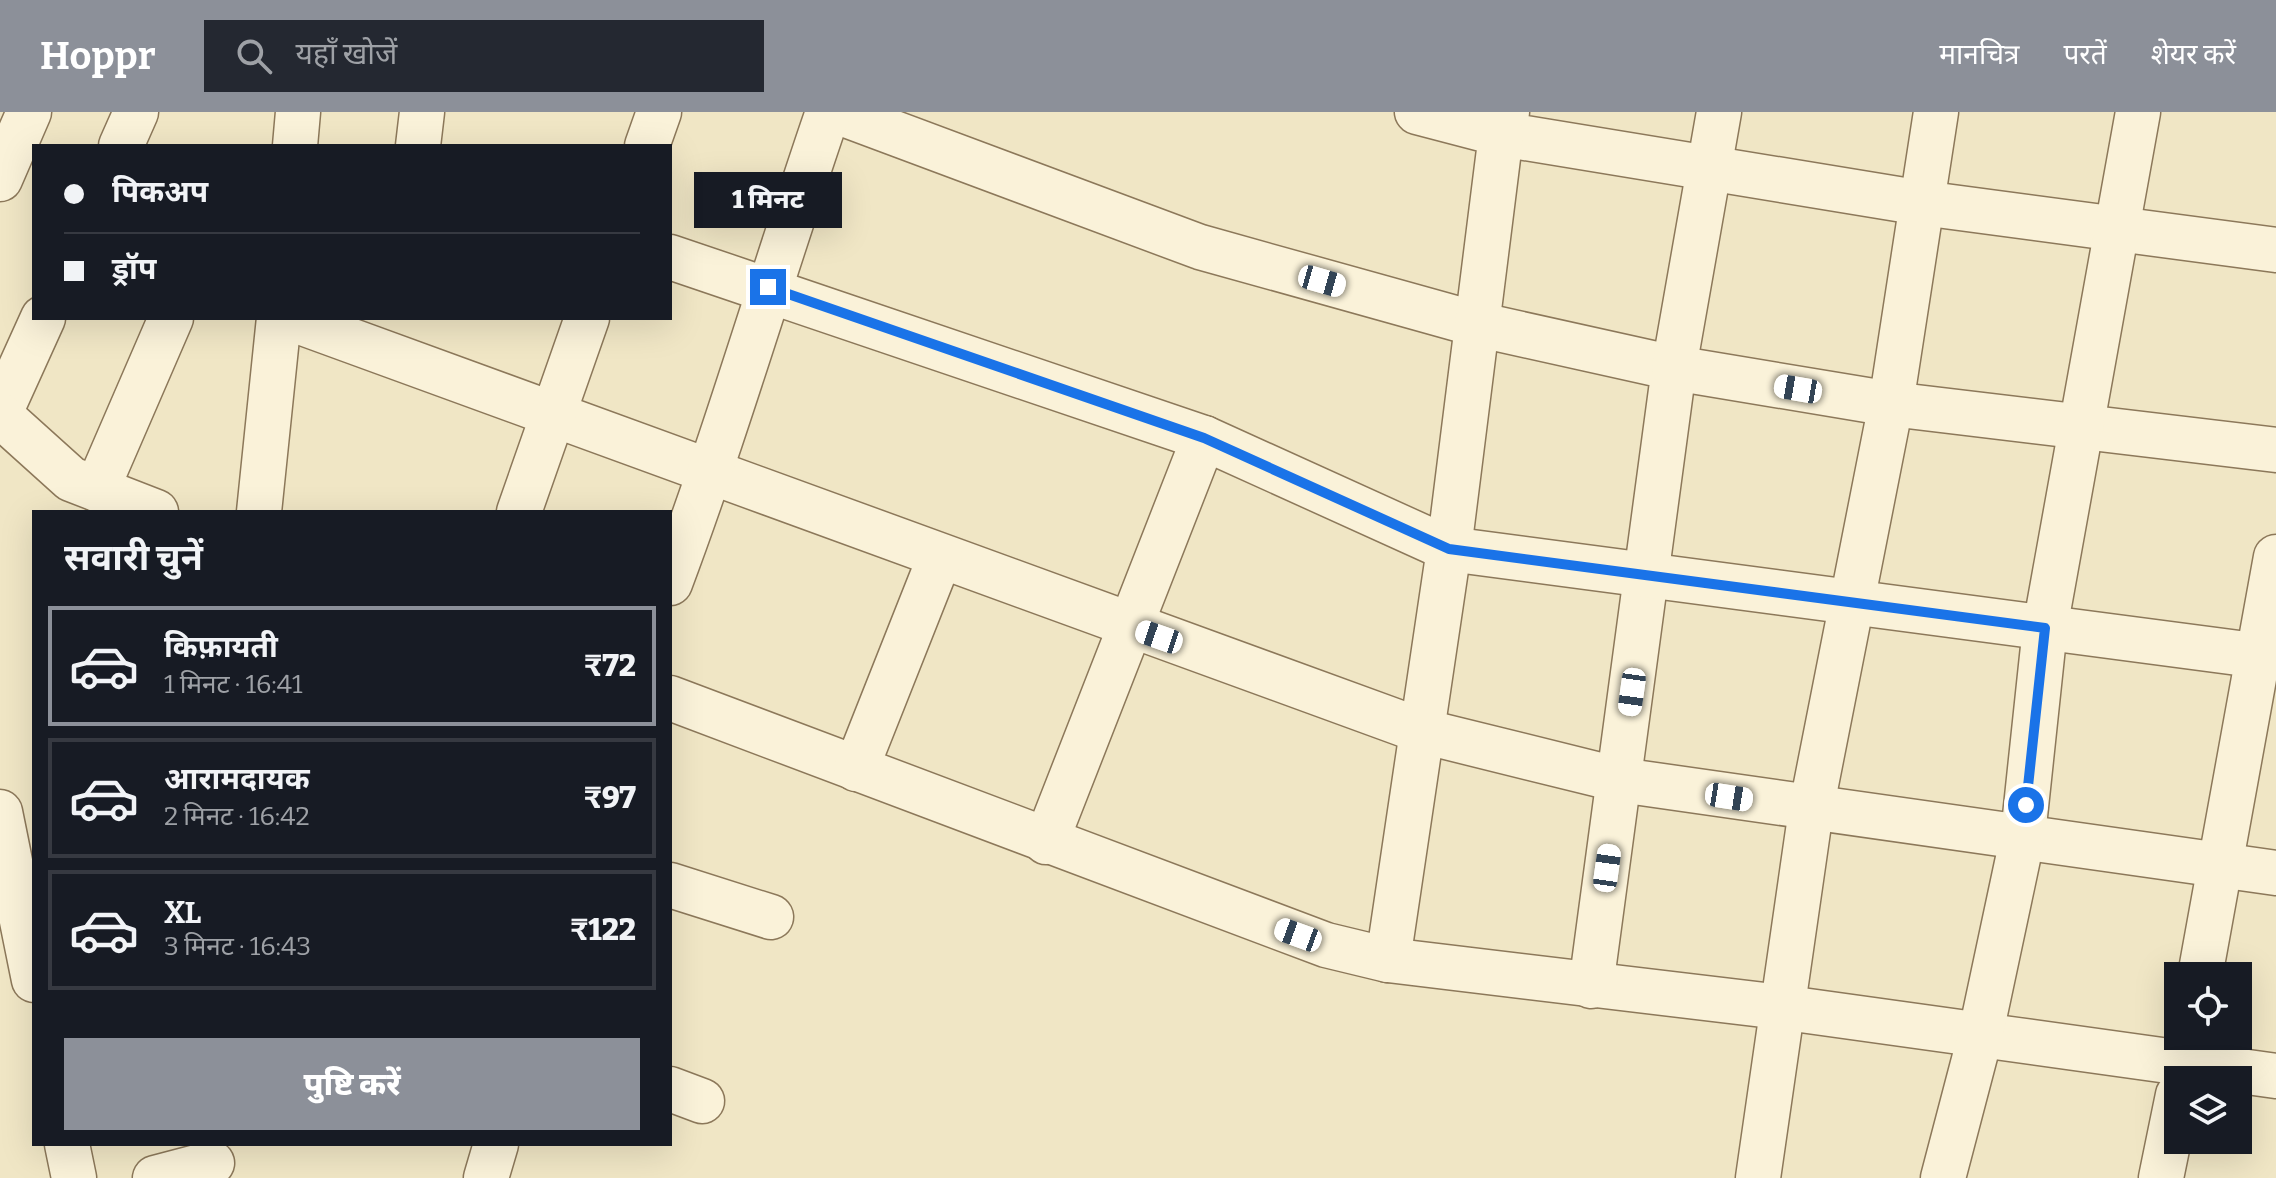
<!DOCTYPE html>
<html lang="hi">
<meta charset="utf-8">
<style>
:root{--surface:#171b24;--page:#242831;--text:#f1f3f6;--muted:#9ea1a6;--line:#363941;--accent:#8c9099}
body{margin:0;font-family:Bitter,"Noto Sans Devanagari",serif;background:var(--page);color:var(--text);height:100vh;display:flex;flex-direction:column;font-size:30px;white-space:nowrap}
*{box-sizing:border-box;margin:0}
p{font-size:26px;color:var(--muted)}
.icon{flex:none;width:44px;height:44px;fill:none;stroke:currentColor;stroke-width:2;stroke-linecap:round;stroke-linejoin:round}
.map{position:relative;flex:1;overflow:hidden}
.sheet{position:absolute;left:32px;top:398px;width:640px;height:636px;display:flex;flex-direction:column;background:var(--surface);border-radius:0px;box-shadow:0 8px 32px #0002}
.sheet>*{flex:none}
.top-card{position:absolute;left:32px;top:32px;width:640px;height:176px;border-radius:0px;box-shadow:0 8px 32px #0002;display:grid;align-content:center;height:176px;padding:0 32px;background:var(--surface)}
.buttons{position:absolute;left:2164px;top:850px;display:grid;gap:16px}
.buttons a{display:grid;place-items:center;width:88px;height:88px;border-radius:0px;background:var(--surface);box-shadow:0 8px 32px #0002;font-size:40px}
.end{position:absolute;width:36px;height:36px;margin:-18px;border:10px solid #1a73e8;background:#fff;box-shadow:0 0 0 4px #fff}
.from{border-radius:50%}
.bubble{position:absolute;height:56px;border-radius:0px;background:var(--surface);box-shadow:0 8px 32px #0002;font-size:26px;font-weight:800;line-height:56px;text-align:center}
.car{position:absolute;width:24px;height:48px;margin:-24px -12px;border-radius:10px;box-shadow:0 0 6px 2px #0007;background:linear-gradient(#fff 24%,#345 0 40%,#fff 0 76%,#345 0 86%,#fff 0)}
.top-card b{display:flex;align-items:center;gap:28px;height:76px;font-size:30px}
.top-card b+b{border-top:2px solid var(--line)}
.top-card i{width:20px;height:20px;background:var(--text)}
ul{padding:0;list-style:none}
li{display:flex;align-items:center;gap:24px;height:120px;margin:0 16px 12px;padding:0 16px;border:4px solid var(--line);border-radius:0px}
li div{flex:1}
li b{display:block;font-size:30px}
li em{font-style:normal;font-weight:800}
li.selected{border-color:var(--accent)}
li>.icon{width:72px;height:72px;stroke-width:1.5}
h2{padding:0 32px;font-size:36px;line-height:96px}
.button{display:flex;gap:16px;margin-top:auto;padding:16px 32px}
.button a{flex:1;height:92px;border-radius:0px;background:var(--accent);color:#fff;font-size:32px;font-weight:800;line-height:92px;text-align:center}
header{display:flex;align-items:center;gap:48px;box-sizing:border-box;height:112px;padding:0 40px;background:var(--accent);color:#fff}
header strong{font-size:38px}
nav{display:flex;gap:44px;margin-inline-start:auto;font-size:28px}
.search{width:560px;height:72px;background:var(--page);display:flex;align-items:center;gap:20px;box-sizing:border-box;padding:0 28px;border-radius:0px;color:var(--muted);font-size:30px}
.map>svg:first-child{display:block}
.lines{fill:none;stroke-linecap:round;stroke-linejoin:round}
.minor-casing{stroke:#8c785a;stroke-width:47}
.minor{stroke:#faf2d9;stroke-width:44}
.route{stroke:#1a73e8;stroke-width:10}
</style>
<header>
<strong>Hoppr</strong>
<div class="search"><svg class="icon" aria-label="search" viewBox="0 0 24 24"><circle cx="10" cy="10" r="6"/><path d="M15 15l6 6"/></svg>यहाँ खोजें</div>
<nav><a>मानचित्र</a><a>परतें</a><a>शेयर करें</a></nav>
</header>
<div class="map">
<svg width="2276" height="1066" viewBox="0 0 2276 1066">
<rect width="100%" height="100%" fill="#f0e6c5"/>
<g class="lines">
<g class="minor-casing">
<g id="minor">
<polyline points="838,0 1200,135 1476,212 1674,256 1591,874"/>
<polyline points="1507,0 1501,22 1922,91 2276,138"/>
<polyline points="1719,0 1674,256 1891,292 2276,338"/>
<polyline points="121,34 136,0"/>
<polyline points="295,34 298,0"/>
<polyline points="418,34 422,0"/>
<polyline points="647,34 659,0"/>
<polyline points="0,67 29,0"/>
<polyline points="670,145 1204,326 1449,437 2276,546"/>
<polyline points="289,206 1422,619 1620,668 2276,761"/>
<polyline points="0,301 43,206"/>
<polyline points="0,303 71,367 156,400"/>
<polyline points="97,377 171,206"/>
<polyline points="259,400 279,206"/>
<polyline points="519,400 587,206"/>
<path d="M670 471C728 316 774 157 828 0"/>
<polyline points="670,586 1326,833 1388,848 1780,895 2276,964"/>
<polyline points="856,657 940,445"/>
<polyline points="0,700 34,868"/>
<polyline points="1046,730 1204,326"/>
<polyline points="670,773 771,805"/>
<polyline points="1388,848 1449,437 1501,22 1417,0"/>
<polyline points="2200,864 2276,445"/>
<polyline points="670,977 702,989"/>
<polyline points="67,1032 74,1066"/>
<polyline points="155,1066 212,1051"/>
<polyline points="486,1066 496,1032"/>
<polyline points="1758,1066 1811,698 1891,292 1936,0"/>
<polyline points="1943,1066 1980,925 2023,723 2045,516 2138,0"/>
<polyline points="2161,1066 2178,983"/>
</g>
</g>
<use href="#minor" class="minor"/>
</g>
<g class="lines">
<polyline class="route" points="768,175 1204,326 1449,437 2045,516 2026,693"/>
</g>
</svg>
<div class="buttons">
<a><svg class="icon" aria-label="locate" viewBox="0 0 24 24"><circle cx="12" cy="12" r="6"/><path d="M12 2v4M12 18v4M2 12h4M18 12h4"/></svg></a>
<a><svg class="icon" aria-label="layers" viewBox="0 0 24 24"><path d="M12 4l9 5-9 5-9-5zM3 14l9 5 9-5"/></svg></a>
</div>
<i class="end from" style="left:2026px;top:693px"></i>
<i class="end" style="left:768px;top:175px"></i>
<div class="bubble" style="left:694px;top:60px;width:148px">1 मिनट</div>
<i class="car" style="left:1322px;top:169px;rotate:106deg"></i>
<i class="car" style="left:1798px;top:277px;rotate:280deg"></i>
<i class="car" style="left:1159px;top:525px;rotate:289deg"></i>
<i class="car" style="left:1632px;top:580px;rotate:188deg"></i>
<i class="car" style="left:1729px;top:685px;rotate:99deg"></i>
<i class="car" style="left:1607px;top:756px;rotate:8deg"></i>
<i class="car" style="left:1298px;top:823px;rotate:290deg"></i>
<div class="top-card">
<b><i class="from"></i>पिकअप</b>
<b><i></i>ड्रॉप</b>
</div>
<section class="sheet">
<h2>सवारी चुनें</h2>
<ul>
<li class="selected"><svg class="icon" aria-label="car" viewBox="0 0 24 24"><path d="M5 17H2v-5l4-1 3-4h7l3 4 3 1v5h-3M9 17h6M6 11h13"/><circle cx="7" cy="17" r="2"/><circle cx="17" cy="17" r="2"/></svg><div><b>किफ़ायती</b><p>1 मिनट · 16:41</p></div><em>₹72</em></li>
<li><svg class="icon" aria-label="car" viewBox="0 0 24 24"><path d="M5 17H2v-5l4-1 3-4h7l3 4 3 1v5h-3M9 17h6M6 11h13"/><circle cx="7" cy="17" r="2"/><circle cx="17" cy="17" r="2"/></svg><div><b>आरामदायक</b><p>2 मिनट · 16:42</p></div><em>₹97</em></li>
<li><svg class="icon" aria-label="car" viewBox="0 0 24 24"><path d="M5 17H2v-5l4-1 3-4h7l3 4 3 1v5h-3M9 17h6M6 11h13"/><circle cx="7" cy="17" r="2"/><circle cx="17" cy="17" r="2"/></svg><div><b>XL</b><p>3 मिनट · 16:43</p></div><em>₹122</em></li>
</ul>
<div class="button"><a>पुष्टि करें</a></div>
</section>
</div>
